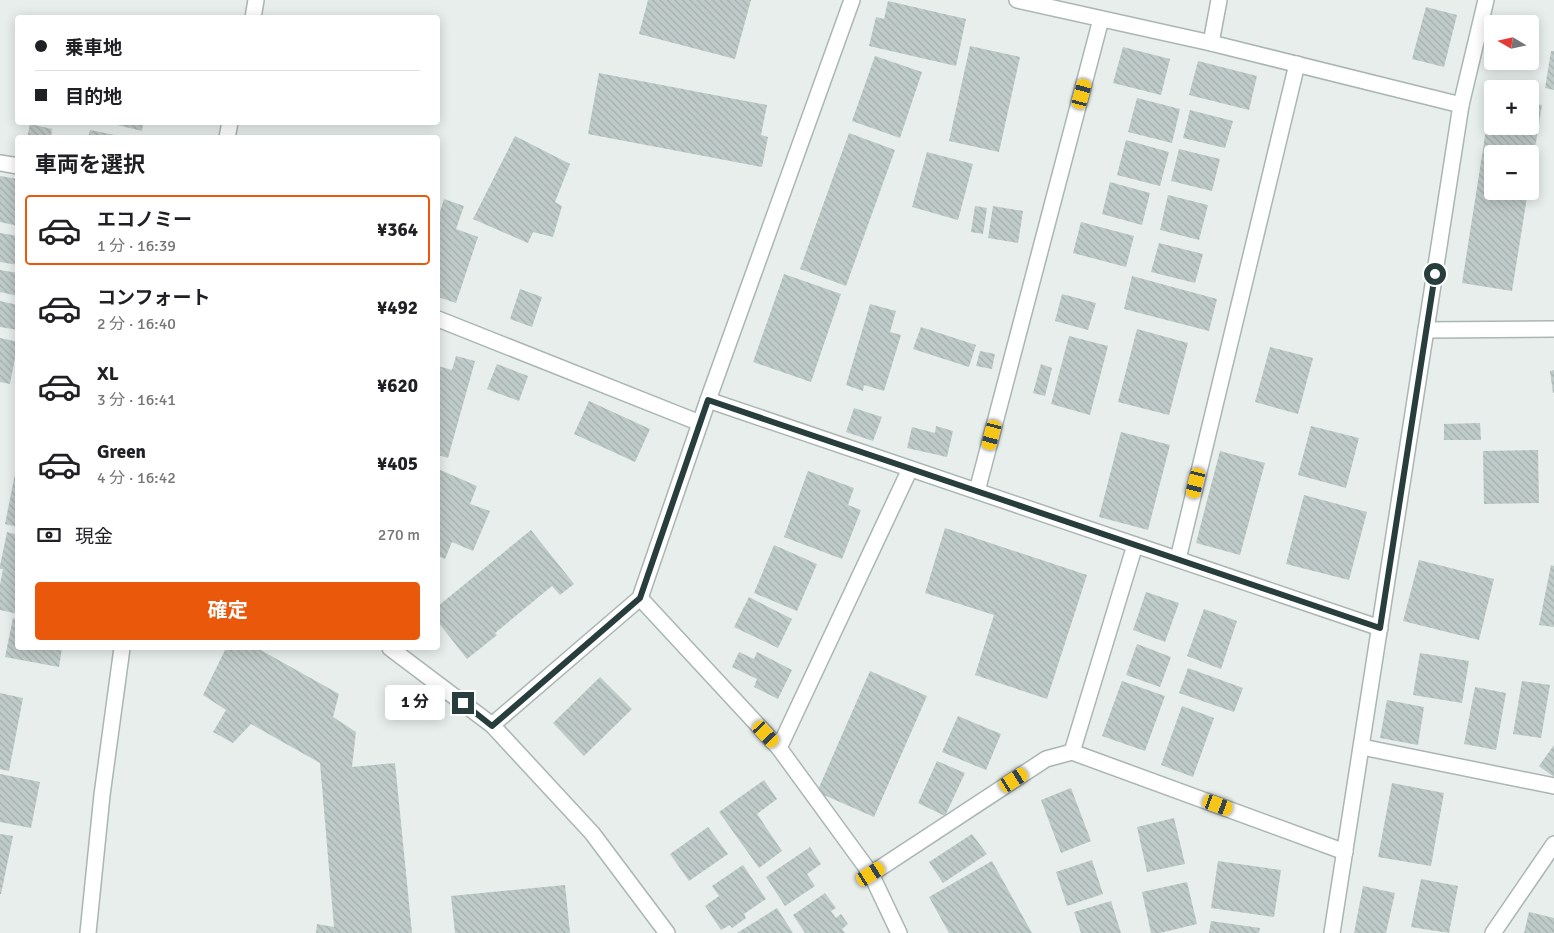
<!DOCTYPE html>
<html lang="ja">
<meta charset="utf-8">
<style>
:root{--surface:#fff;--page:#f6f6f6;--text:#202124;--muted:#757577;--line:#e0e0e0;--accent:#ea580c}
body{margin:0;font-family:Signika,"Noto Sans JP",sans-serif;background:var(--page);color:var(--text);height:100vh;display:flex;flex-direction:column;font-size:19px;white-space:nowrap}
*{box-sizing:border-box;margin:0}
p{font-size:16px;color:var(--muted)}
.icon{flex:none;width:28px;height:28px;fill:none;stroke:currentColor;stroke-width:2;stroke-linecap:round;stroke-linejoin:round}
.map{position:relative;flex:1;overflow:hidden}
.drawer{position:absolute;left:15px;top:135px;width:425px;height:515px;display:flex;flex-direction:column;background:var(--surface);border-radius:5px;box-shadow:0 2px 12px #0003}
.drawer>*{flex:none}
.guide{position:absolute;left:15px;top:15px;width:425px;height:110px;border-radius:5px;box-shadow:0 2px 12px #0003;display:grid;align-content:center;height:110px;padding:0 20px;background:var(--surface)}
.needle{width:32px;rotate:279deg}
.buttons{position:absolute;left:1484px;top:15px;display:grid;gap:10px}
.buttons a{display:grid;place-items:center;width:55px;height:55px;border-radius:5px;background:var(--surface);box-shadow:0 2px 12px #0003;font-size:25px}
.end{position:absolute;width:22px;height:22px;margin:-11px;border:6px solid #283e3c;background:#fff;box-shadow:0 0 0 2px #fff}
.from{border-radius:50%}
.bubble{position:absolute;height:35px;border-radius:5px;background:var(--surface);box-shadow:0 2px 12px #0003;font-size:16px;font-weight:700;line-height:35px;text-align:center}
.car{position:absolute;width:15px;height:30px;margin:-15px -8px;border-radius:6px;box-shadow:0 0 4px 1px #0007;background:linear-gradient(#f5c518 24%,#345 0 40%,#f5c518 0 76%,#345 0 86%,#f5c518 0)}
.guide b{display:flex;align-items:center;gap:18px;height:48px;font-size:19px}
.guide b+b{border-top:1px solid var(--line)}
.guide i{width:12px;height:12px;background:var(--text)}
ul{padding:0;list-style:none}
li{display:flex;align-items:center;gap:15px;height:70px;margin:0 10px 8px;padding:0 10px;border:2px solid transparent;border-radius:5px}
li div{flex:1}
li b{display:block;font-size:19px}
li em{font-style:normal;font-weight:700}
li.on{border-color:var(--accent)}
li>.icon{width:45px;height:45px;stroke-width:1.5}
h2{padding:0 20px;font-size:22px;line-height:60px}
.pay{display:flex;align-items:center;gap:12px;height:55px;padding:0 20px;font-size:19px}
.pay p{margin-inline-start:auto}
.cta{display:flex;gap:10px;margin-top:auto;padding:10px 20px}
.cta a{flex:1;height:58px;border-radius:5px;background:var(--accent);color:#fff;font-size:20px;font-weight:700;line-height:58px;text-align:center}
.map>svg:first-child{display:block}
.building{fill:url(#building-back-hatch)}
.lines{fill:none;stroke-linecap:round;stroke-linejoin:round}
.minor-casing{stroke:#aab6b4;stroke-width:18}
.tertiary-casing{stroke:#aab6b4;stroke-width:18}
.minor{stroke:#fff;stroke-width:15}
.tertiary{stroke:#fff;stroke-width:15}
.route{stroke:#283e3c;stroke-width:6}
</style>
<div class="map">
<svg width="1554" height="933" viewBox="0 0 1554 933">
<defs>
<pattern id="building-back-hatch" width="6" height="6" patternUnits="userSpaceOnUse" patternTransform="scale(1.25)"><rect width="6" height="6" fill="#bfcbc8"/><path d="M-1 5l2 2M0 0l6 6M5-1l2 2" fill="none" stroke="#a4afad"/></pattern>
</defs>
<rect width="100%" height="100%" fill="#e7eeec"/>
<g class="building">
<polygon points="648,0 751,0 735,59 639,34"/>
<polygon points="888,1 966,19 956,66 869,46 876,17 884,19"/>
<polygon points="1426,7 1457,15 1444,67 1412,59"/>
<polygon points="970,46 1020,57 999,152 949,141"/>
<polygon points="1123,47 1170,59 1161,95 1113,83"/>
<polygon points="1551,51 1554,51 1554,90 1545,88"/>
<polygon points="875,56 922,72 900,138 852,121"/>
<polygon points="1198,61 1257,76 1249,110 1189,95"/>
<polygon points="599,73 767,105 761,135 768,137 762,167 588,134"/>
<polygon points="1137,98 1180,109 1172,143 1128,132"/>
<polygon points="1491,98 1492,126 1530,126 1530,103 1542,105 1531,173 1530,154 1492,154 1492,191 1528,191 1512,291 1462,283"/>
<polygon points="1190,110 1233,121 1225,148 1183,138"/>
<polygon points="105,122 143,122 142,131"/>
<polygon points="30,124 52,129 51,138 27,138"/>
<polygon points="90,130 124,137 124,138 88,138"/>
<polygon points="849,133 895,150 846,286 800,269"/>
<polygon points="515,136 570,164 555,202 562,206 553,237 533,232 528,243 473,219"/>
<polygon points="1126,140 1169,152 1160,186 1117,175"/>
<polygon points="1179,149 1220,159 1212,191 1171,181"/>
<polygon points="927,152 973,164 958,220 912,207"/>
<polygon points="0,176 18,179 18,226 0,222"/>
<polygon points="1110,182 1150,193 1142,225 1102,214"/>
<polygon points="1168,195 1208,205 1199,240 1160,230"/>
<polygon points="444,199 464,206 456,229 478,237 456,303 438,297 438,218"/>
<polygon points="975,206 987,208 983,234 971,232"/>
<polygon points="993,206 1023,211 1018,243 988,238"/>
<polygon points="1081,222 1134,236 1126,267 1073,253"/>
<polygon points="0,233 18,236 18,265 0,262"/>
<polygon points="1159,243 1203,254 1195,283 1151,272"/>
<polygon points="0,270 18,273 18,296 0,292"/>
<polygon points="784,274 841,294 811,382 753,362"/>
<polygon points="1132,276 1217,299 1209,331 1124,309"/>
<polygon points="520,289 542,297 532,327 510,319"/>
<polygon points="1062,294 1096,303 1088,330 1055,321"/>
<polygon points="0,301 18,305 18,330 0,327"/>
<polygon points="870,304 896,311 890,332 901,335 884,391 864,385 863,391 846,385"/>
<polygon points="921,327 976,345 969,367 913,349"/>
<polygon points="1137,329 1188,343 1169,415 1118,402"/>
<polygon points="1069,336 1108,346 1090,415 1051,404"/>
<polygon points="0,338 18,342 10,384 0,382"/>
<polygon points="1270,347 1313,358 1298,414 1255,402"/>
<polygon points="980,351 995,354 992,369 976,366"/>
<polygon points="456,356 475,361 448,458 438,455 438,366 452,370"/>
<polygon points="497,364 528,376 519,401 487,389"/>
<polygon points="1041,364 1052,368 1045,396 1033,393"/>
<polygon points="1554,370 1554,393 1553,393 1550,371"/>
<polygon points="589,401 650,429 635,462 574,434"/>
<polygon points="854,408 882,417 873,441 846,432"/>
<polygon points="1480,423 1481,440 1444,440 1444,424"/>
<polygon points="936,426 953,431 947,457 907,448 912,427 935,433"/>
<polygon points="1311,426 1359,438 1346,488 1298,475"/>
<polygon points="1121,432 1170,445 1148,530 1099,517"/>
<polygon points="1538,450 1539,503 1484,504 1483,451"/>
<polygon points="1220,451 1265,463 1240,555 1196,543"/>
<polygon points="17,464 18,465 18,527 5,524"/>
<polygon points="438,469 477,486 470,504 490,511 473,551 452,542 445,559 438,556"/>
<polygon points="808,471 854,488 848,505 861,510 842,559 784,537"/>
<polygon points="1304,495 1367,512 1349,580 1286,564"/>
<polygon points="945,528 1087,575 1047,699 975,675 994,615 925,593"/>
<polygon points="531,530 574,584 560,595 552,586 495,633 497,635 467,659 438,622 438,606"/>
<polygon points="7,532 18,535 18,614 0,610 0,585 3,569 0,569 0,566"/>
<polygon points="774,545 817,564 797,611 754,593"/>
<polygon points="1419,560 1494,579 1479,640 1403,621"/>
<polygon points="1551,565 1554,566 1554,627 1539,625"/>
<polygon points="1146,592 1179,603 1165,642 1133,630"/>
<polygon points="749,597 792,619 778,648 734,627"/>
<polygon points="1204,609 1237,621 1221,669 1187,656"/>
<polygon points="13,618 18,619 18,648 62,648 59,667 5,657"/>
<polygon points="1137,644 1171,657 1160,687 1126,675"/>
<polygon points="226,648 257,648 339,694 333,717 356,732 352,767 395,763 412,933 316,933 317,924 334,927 320,763 251,724 233,743 213,732 226,710 203,695"/>
<polygon points="739,652 754,659 757,652 792,670 778,699 754,687 757,679 732,667"/>
<polygon points="1420,653 1469,661 1462,703 1413,695"/>
<polygon points="1188,668 1243,688 1234,712 1179,693"/>
<polygon points="870,671 927,696 874,817 817,792"/>
<polygon points="600,677 632,709 584,756 553,723"/>
<polygon points="1122,681 1165,696 1145,751 1102,736"/>
<polygon points="1522,681 1550,685 1541,738 1513,734"/>
<polygon points="1475,687 1506,693 1496,750 1464,744"/>
<polygon points="0,693 23,698 9,771 0,769"/>
<polygon points="1387,700 1424,707 1418,745 1380,738"/>
<polygon points="1182,706 1214,718 1193,777 1161,765"/>
<polygon points="958,716 1001,734 986,770 942,752"/>
<polygon points="1554,745 1554,777 1539,766"/>
<polygon points="937,761 965,773 945,816 918,803"/>
<polygon points="0,774 40,782 31,828 0,822"/>
<polygon points="764,780 777,799 757,814 782,851 759,868 719,812"/>
<polygon points="1392,783 1444,793 1431,866 1378,857"/>
<polygon points="1071,788 1091,841 1061,853 1041,800"/>
<polygon points="1174,818 1185,864 1147,872 1137,827"/>
<polygon points="708,827 728,854 689,881 670,854"/>
<polygon points="0,834 13,836 1,894 0,894"/>
<polygon points="972,834 987,854 943,883 929,862"/>
<polygon points="810,847 821,864 807,874 815,886 785,906 766,877"/>
<polygon points="1092,860 1103,894 1067,906 1056,872"/>
<polygon points="992,861 1032,933 949,933 929,897"/>
<polygon points="1218,861 1281,870 1274,917 1211,908"/>
<polygon points="743,865 766,899 744,914 746,918 732,928 730,925 721,930 705,906 719,896 712,886"/>
<polygon points="1421,879 1458,886 1449,933 1411,927"/>
<polygon points="1187,882 1197,924 1160,933 1151,933 1142,892"/>
<polygon points="565,885 570,933 455,933 451,896"/>
<polygon points="1363,886 1395,893 1386,933 1354,933"/>
<polygon points="825,893 836,908 831,911 836,918 841,914 848,924 842,929 845,933 805,933 793,915"/>
<polygon points="1111,901 1121,933 1081,933 1074,912"/>
<polygon points="777,908 793,933 737,933"/>
<polygon points="1529,912 1554,918 1554,933 1524,933"/>
<polygon points="1211,921 1260,928 1259,933 1209,933"/>
</g>
<g class="lines">
<g class="minor-casing">
<g id="minor">
<polyline points="1017,0 1211,43 1461,105"/>
<polyline points="1211,43 1219,0"/>
<polyline points="0,163 18,166"/>
<polyline points="438,319 700,423"/>
<polyline points="1426,330 1554,329"/>
<polyline points="708,400 1380,628"/>
<polyline points="977,491 1101,19"/>
<polyline points="1178,559 1297,64"/>
<polyline points="640,598 779,748 871,874 899,933"/>
<polyline points="492,725 640,598 708,400 852,0"/>
<polyline points="1362,747 1554,786"/>
<polyline points="779,748 910,469"/>
<polyline points="1072,752 1135,545"/>
<polyline points="871,874 1046,759 1072,752 1345,852"/>
<polyline points="1332,933 1461,105 1486,0"/>
<polyline points="1493,933 1554,844"/>
</g>
</g>
<g class="tertiary-casing">
<g id="tertiary">
<polyline points="253,18 256,0"/>
<polyline points="227,138 230,122"/>
<polyline points="390,648 492,725 592,833 667,933"/>
<polyline points="88,933 102,795 122,648"/>
</g>
</g>
<use href="#minor" class="minor"/>
<use href="#tertiary" class="tertiary"/>
</g>
<g class="lines">
<polyline class="route" points="463,703 492,726 640,598 708,400 1380,628 1435,274"/>
</g>
</svg>
<div class="buttons">
<a><svg class="needle" viewBox="-14 -14 28 28"><path d="M0-13l5 13h-10z" fill="#e53935"/><path d="M0 13l5-13h-10z" fill="#757577"/></svg></a>
<a>+</a>
<a>−</a>
</div>
<i class="end from" style="left:1435px;top:274px"></i>
<i class="end" style="left:463px;top:703px"></i>
<div class="bubble" style="left:385px;top:685px;width:60px">1 分</div>
<i class="car" style="left:1082px;top:94px;rotate:15deg"></i>
<i class="car" style="left:992px;top:435px;rotate:195deg"></i>
<i class="car" style="left:1196px;top:483px;rotate:194deg"></i>
<i class="car" style="left:766px;top:734px;rotate:137deg"></i>
<i class="car" style="left:1014px;top:780px;rotate:57deg"></i>
<i class="car" style="left:1218px;top:805px;rotate:110deg"></i>
<i class="car" style="left:871px;top:874px;rotate:57deg"></i>
<div class="guide">
<b><i class="from"></i>乗車地</b>
<b><i></i>目的地</b>
</div>
<section class="drawer">
<h2>車両を選択</h2>
<ul>
<li class="on"><svg class="icon" aria-label="car" viewBox="0 0 24 24"><path d="M5 17H2v-5l4-1 3-4h7l3 4 3 1v5h-3M9 17h6M6 11h13"/><circle cx="7" cy="17" r="2"/><circle cx="17" cy="17" r="2"/></svg><div><b>エコノミー</b><p>1 分 · 16:39</p></div><em>¥364</em></li>
<li><svg class="icon" aria-label="car" viewBox="0 0 24 24"><path d="M5 17H2v-5l4-1 3-4h7l3 4 3 1v5h-3M9 17h6M6 11h13"/><circle cx="7" cy="17" r="2"/><circle cx="17" cy="17" r="2"/></svg><div><b>コンフォート</b><p>2 分 · 16:40</p></div><em>¥492</em></li>
<li><svg class="icon" aria-label="car" viewBox="0 0 24 24"><path d="M5 17H2v-5l4-1 3-4h7l3 4 3 1v5h-3M9 17h6M6 11h13"/><circle cx="7" cy="17" r="2"/><circle cx="17" cy="17" r="2"/></svg><div><b>XL</b><p>3 分 · 16:41</p></div><em>¥620</em></li>
<li><svg class="icon" aria-label="car" viewBox="0 0 24 24"><path d="M5 17H2v-5l4-1 3-4h7l3 4 3 1v5h-3M9 17h6M6 11h13"/><circle cx="7" cy="17" r="2"/><circle cx="17" cy="17" r="2"/></svg><div><b>Green</b><p>4 分 · 16:42</p></div><em>¥405</em></li>
</ul>
<div class="pay"><svg class="icon" aria-label="cash" viewBox="0 0 24 24"><path d="M3 7h18v10H3z"/><circle cx="12" cy="12" r="2"/></svg>現金<p>270 m</p></div>
<div class="cta"><a>確定</a></div>
</section>
</div>
